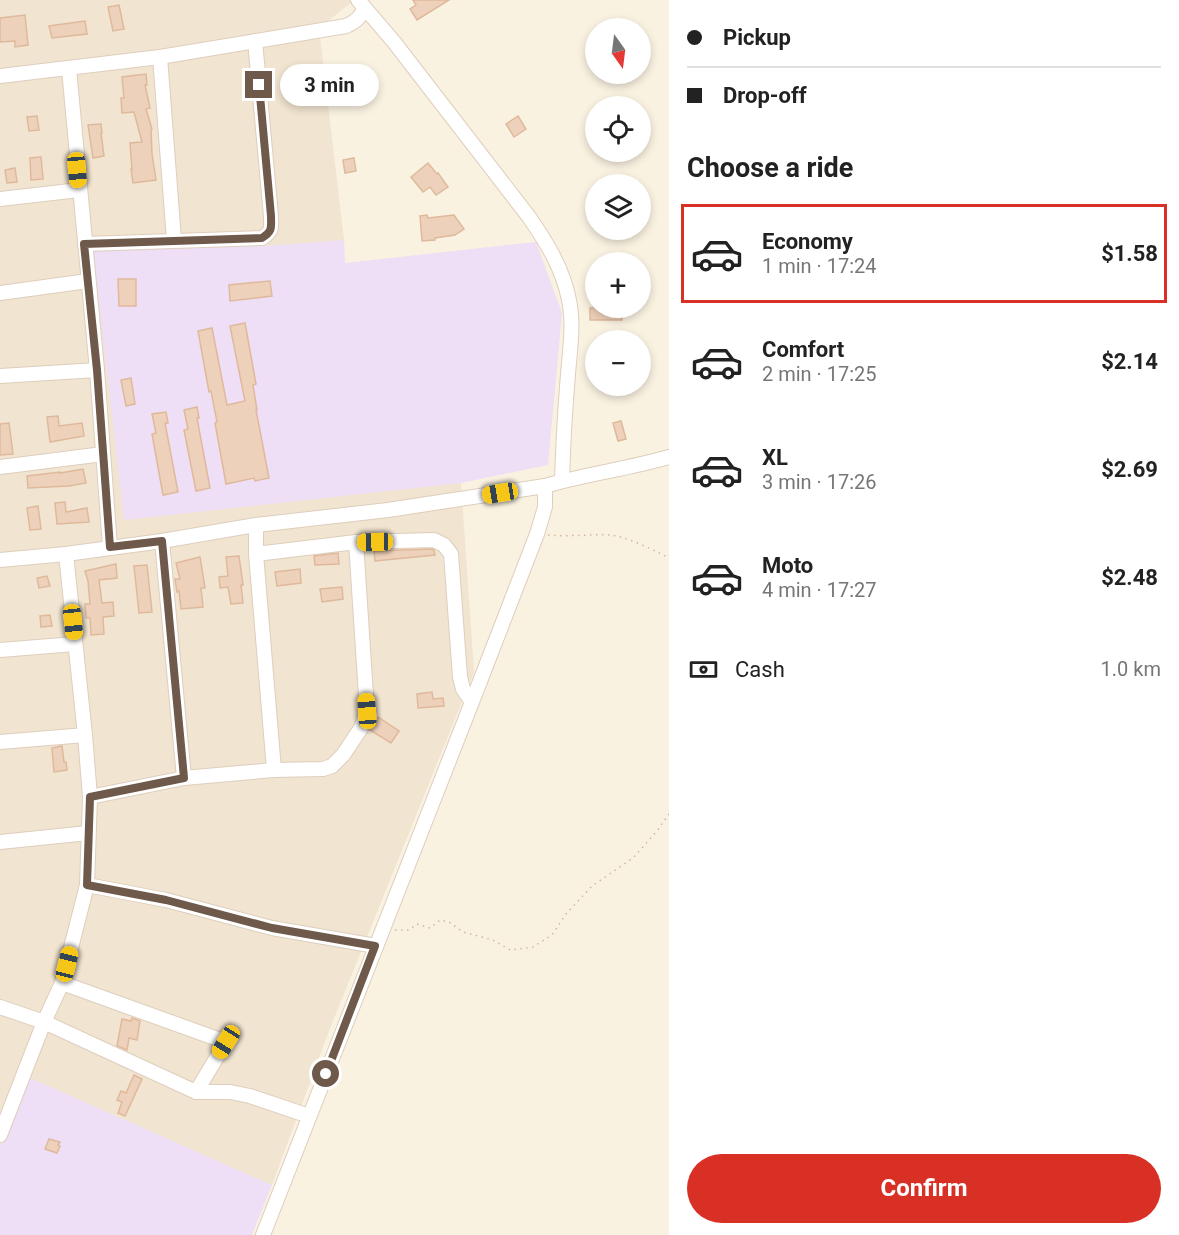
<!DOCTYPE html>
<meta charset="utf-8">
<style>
:root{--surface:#fff;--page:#f6f6f6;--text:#222;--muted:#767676;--line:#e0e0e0;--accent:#d93025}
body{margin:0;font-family:Roboto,sans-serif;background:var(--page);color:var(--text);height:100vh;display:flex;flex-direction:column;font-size:22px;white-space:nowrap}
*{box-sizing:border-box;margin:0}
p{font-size:20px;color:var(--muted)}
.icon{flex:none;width:33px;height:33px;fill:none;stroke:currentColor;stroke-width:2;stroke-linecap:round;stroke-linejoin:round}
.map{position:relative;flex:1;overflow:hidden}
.drawer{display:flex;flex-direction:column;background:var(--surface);width:510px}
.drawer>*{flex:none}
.guide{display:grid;align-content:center;height:132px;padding:0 18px;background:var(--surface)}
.needle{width:39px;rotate:166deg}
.fabs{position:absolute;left:585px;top:18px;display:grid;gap:12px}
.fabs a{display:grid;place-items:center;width:66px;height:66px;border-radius:50%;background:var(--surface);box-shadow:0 3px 9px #0003;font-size:30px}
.end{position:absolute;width:27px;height:27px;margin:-14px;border:8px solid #6f594a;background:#fff;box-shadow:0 0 0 3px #fff}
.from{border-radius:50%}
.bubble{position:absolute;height:42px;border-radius:21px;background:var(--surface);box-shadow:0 3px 9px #0003;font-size:20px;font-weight:700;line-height:42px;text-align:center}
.car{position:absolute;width:18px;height:36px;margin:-18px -9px;border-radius:8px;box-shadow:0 0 4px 2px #0007;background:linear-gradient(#f5c518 24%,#345 0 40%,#f5c518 0 76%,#345 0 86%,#f5c518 0)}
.guide b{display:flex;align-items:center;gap:21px;height:57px;font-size:22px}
.guide b+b{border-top:2px solid var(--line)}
.guide i{width:15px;height:15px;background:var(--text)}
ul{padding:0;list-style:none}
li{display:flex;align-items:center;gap:18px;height:99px;margin:0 12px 9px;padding:0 6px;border:3px solid transparent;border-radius:0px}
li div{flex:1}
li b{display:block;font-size:22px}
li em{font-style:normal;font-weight:700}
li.active{border-color:var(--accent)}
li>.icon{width:54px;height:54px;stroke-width:1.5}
h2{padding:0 18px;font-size:27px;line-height:72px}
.pay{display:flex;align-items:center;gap:15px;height:66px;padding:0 18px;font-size:22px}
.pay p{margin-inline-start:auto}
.button{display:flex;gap:12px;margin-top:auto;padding:12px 18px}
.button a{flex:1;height:69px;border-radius:36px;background:var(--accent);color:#fff;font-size:24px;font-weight:700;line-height:69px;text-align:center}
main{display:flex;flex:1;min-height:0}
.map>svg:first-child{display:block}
.residential{fill:#f1e4d0}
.education{fill:#eedef6}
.building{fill:#eed1ba;stroke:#dfb99c;stroke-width:1.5}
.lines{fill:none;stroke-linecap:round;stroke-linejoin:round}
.minor-casing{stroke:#decebd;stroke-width:16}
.path{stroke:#d2b59e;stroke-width:1.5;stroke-dasharray:1.5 4.5;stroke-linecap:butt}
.minor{stroke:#fff;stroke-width:14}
.route{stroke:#6f594a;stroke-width:8}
</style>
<main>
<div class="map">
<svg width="669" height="1235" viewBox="0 0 669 1235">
<rect width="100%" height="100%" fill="#faf2e1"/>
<polygon class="residential" points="0,0 350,0 352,2 319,28 344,240 280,245 124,519 461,483 474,672 329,1031 272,1185 28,1077 0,1147"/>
<g class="education">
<polygon points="344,240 345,263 536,242 562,313 548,465 461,483 124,520 93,251 280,245"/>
<polygon points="28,1077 272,1185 252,1235 0,1235 0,1147"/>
</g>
<g class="building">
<polygon points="413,0 449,0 417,20 410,9 416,5"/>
<polygon points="119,5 124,29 113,31 108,7"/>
<polygon points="25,15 28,45 15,47 15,41 0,42 0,18"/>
<polygon points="85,21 87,34 52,38 49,26"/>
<polygon points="146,74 147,85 145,85 150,108 146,109 152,129 151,130 152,154 156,180 133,183 131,169 132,169 130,143 142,142 134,112 122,113 121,98 124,98 122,77"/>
<polygon points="37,116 39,130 29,131 27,117"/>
<polygon points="518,116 526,129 514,137 506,124"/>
<polygon points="101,124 102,133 101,133 104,156 93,158 88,125"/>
<polygon points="41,157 43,179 31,180 30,158"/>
<polygon points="354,158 356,171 345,173 343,160"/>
<polygon points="428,163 437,174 438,173 448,187 436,195 430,187 423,192 411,177"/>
<polygon points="15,168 17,182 7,183 5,170"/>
<polygon points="427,215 428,218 454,215 464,229 455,235 435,238 435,240 422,241 420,216"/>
<polygon points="118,279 136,279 136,306 119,306"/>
<polygon points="270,281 272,296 230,301 229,285"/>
<rect x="590" y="308" width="32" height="12"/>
<polygon points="245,323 256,384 253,385 257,410 256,410 269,478 255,481 254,478 226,484 215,423 217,422 211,391 209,392 198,331 212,328 227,405 245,401 230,326"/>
<polygon points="131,378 135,404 126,406 121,380"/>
<polygon points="197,407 199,418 197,418 210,488 196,491 184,430 188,429 184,410"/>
<polygon points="166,412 168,423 165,423 178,492 163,495 152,434 156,433 152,414"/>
<polygon points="58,416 59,426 82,423 84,436 50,442 47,417"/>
<polygon points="621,421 626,439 618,441 613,423"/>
<polygon points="9,423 13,454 0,455 0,424"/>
<polygon points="83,469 86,483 69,486 28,488 27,476 60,472 60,473"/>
<polygon points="65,502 66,512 87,508 89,522 57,524 55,503"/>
<polygon points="38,506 41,529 30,530 27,508"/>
<polygon points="432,549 434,550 435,555 375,561 374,551"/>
<polygon points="338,553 339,564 315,565 314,556"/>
<polygon points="239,556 243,585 241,585 243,603 231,604 228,587 220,588 219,577 228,576 226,557"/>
<polygon points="200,557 205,588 201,588 203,607 181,609 179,591 177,592 175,579 180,579 176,563"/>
<polygon points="116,564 117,578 99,580 102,603 113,602 114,616 103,617 104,634 91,635 90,618 86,618 85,604 90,604 88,581 85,571"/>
<polygon points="147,565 152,612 139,613 134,566"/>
<polygon points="300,569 301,583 277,586 275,572"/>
<polygon points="47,576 50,586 39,588 37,578"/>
<polygon points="342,587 343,599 322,602 320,589"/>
<polygon points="50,615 52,626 41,627 40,616"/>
<polygon points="432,692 433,699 443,698 444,706 418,708 417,694"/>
<polygon points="378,717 399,731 391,743 370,730"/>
<polygon points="62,746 64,762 66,762 67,770 54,772 52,748"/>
<polygon points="132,1018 140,1021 137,1040 129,1038 127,1050 117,1046 122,1019 131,1021"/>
<polygon points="134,1075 142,1079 125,1116 118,1113 122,1102 117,1100 121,1091 126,1093"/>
<polygon points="49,1139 60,1142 58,1145 60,1146 57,1153 45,1149"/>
</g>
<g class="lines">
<g class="minor-casing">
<g id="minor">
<path d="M358 0 394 42 529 217C547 243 563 269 569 300 574 324 570 350 568 374 565 410 563 445 562 481"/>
<polyline points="160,57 174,240"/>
<polyline points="69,69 97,370 110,547"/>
<path d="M0 76 160 57 346 26C355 22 360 18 364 9"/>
<polyline points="0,199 79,190"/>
<path d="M85 244 262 238C273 231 271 228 271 216L255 41"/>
<polyline points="0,293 88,281"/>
<polyline points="0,376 97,370"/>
<polyline points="0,467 103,454"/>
<polyline points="256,525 256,554 274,770"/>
<polyline points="162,541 184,778"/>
<polyline points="256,554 356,542 434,540 444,545 451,554 460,677 463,689 472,702"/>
<path d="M0 560 66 554 162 541 256 525 388 510 545 486C586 474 628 469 669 457"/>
<polyline points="0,650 75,644"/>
<polyline points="0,742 85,735"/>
<polyline points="90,797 184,778 274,770 323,769 332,766 343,755 361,728 367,711 356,542"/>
<polyline points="0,842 88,833"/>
<polyline points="87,885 166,900 272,928 376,946"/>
<polyline points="62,983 226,1042 196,1092"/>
<polyline points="0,1007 44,1022 196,1092 230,1092 250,1096 309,1116"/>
<polyline points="0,1135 44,1022 62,983 87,885 90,797 85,735 66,554"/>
<polyline points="263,1235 472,702 537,534 545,507 545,486"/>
</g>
</g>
<g class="path">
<path d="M548 535C569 537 590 534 611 535 627 537 654 550 669 558"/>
<polyline points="395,930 409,930 417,924 430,928 440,920 449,922 463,932 493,940 510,950 533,947 552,935 566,914 592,886 633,858 657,831 669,814"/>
</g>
<use href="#minor" class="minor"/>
</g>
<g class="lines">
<path class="route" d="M259 85 271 216C271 228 273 231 262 238L84 244 97 370 110 547 162 541 184 778 90 797 87 885 166 900 272 928 375 946 326 1074"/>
</g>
</svg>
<div class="fabs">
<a><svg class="needle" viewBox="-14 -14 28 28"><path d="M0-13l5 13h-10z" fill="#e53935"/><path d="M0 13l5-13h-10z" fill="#767676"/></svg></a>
<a><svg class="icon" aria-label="locate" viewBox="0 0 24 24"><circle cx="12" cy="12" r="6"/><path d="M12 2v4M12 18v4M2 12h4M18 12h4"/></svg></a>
<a><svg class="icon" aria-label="layers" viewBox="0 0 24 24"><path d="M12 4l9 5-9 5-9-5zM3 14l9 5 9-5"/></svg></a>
<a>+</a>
<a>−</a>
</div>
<i class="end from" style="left:326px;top:1074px"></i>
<i class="end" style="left:259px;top:85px"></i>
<div class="bubble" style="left:280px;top:64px;width:99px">3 min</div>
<i class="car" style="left:77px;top:170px;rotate:175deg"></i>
<i class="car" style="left:500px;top:493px;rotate:261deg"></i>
<i class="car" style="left:375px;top:542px;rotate:269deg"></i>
<i class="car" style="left:73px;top:622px;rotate:174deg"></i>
<i class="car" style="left:367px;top:711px;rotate:356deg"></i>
<i class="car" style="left:67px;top:964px;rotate:14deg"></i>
<i class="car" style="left:226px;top:1042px;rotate:212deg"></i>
</div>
<section class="drawer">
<div class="guide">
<b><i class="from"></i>Pickup</b>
<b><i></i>Drop-off</b>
</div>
<h2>Choose a ride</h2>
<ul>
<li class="active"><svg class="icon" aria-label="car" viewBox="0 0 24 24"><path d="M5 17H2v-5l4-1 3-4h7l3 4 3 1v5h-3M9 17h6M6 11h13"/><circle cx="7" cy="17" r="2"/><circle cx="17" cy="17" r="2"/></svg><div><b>Economy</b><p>1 min · 17:24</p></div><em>$1.58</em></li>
<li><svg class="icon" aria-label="car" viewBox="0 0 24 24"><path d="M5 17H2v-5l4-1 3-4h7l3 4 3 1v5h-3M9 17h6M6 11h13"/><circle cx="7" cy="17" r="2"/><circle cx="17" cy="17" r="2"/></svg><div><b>Comfort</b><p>2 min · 17:25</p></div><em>$2.14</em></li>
<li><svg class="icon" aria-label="car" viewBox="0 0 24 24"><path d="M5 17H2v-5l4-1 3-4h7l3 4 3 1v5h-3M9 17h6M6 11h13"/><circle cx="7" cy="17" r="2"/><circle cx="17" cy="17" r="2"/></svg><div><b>XL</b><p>3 min · 17:26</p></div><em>$2.69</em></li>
<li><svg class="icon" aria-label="car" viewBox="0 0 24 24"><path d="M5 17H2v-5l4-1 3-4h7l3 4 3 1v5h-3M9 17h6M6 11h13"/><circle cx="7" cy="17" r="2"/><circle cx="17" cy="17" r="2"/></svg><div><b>Moto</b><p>4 min · 17:27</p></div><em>$2.48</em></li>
</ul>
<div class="pay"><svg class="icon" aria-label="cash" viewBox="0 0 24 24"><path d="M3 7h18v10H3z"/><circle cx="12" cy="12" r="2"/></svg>Cash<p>1.0 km</p></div>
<div class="button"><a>Confirm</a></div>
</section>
</main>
